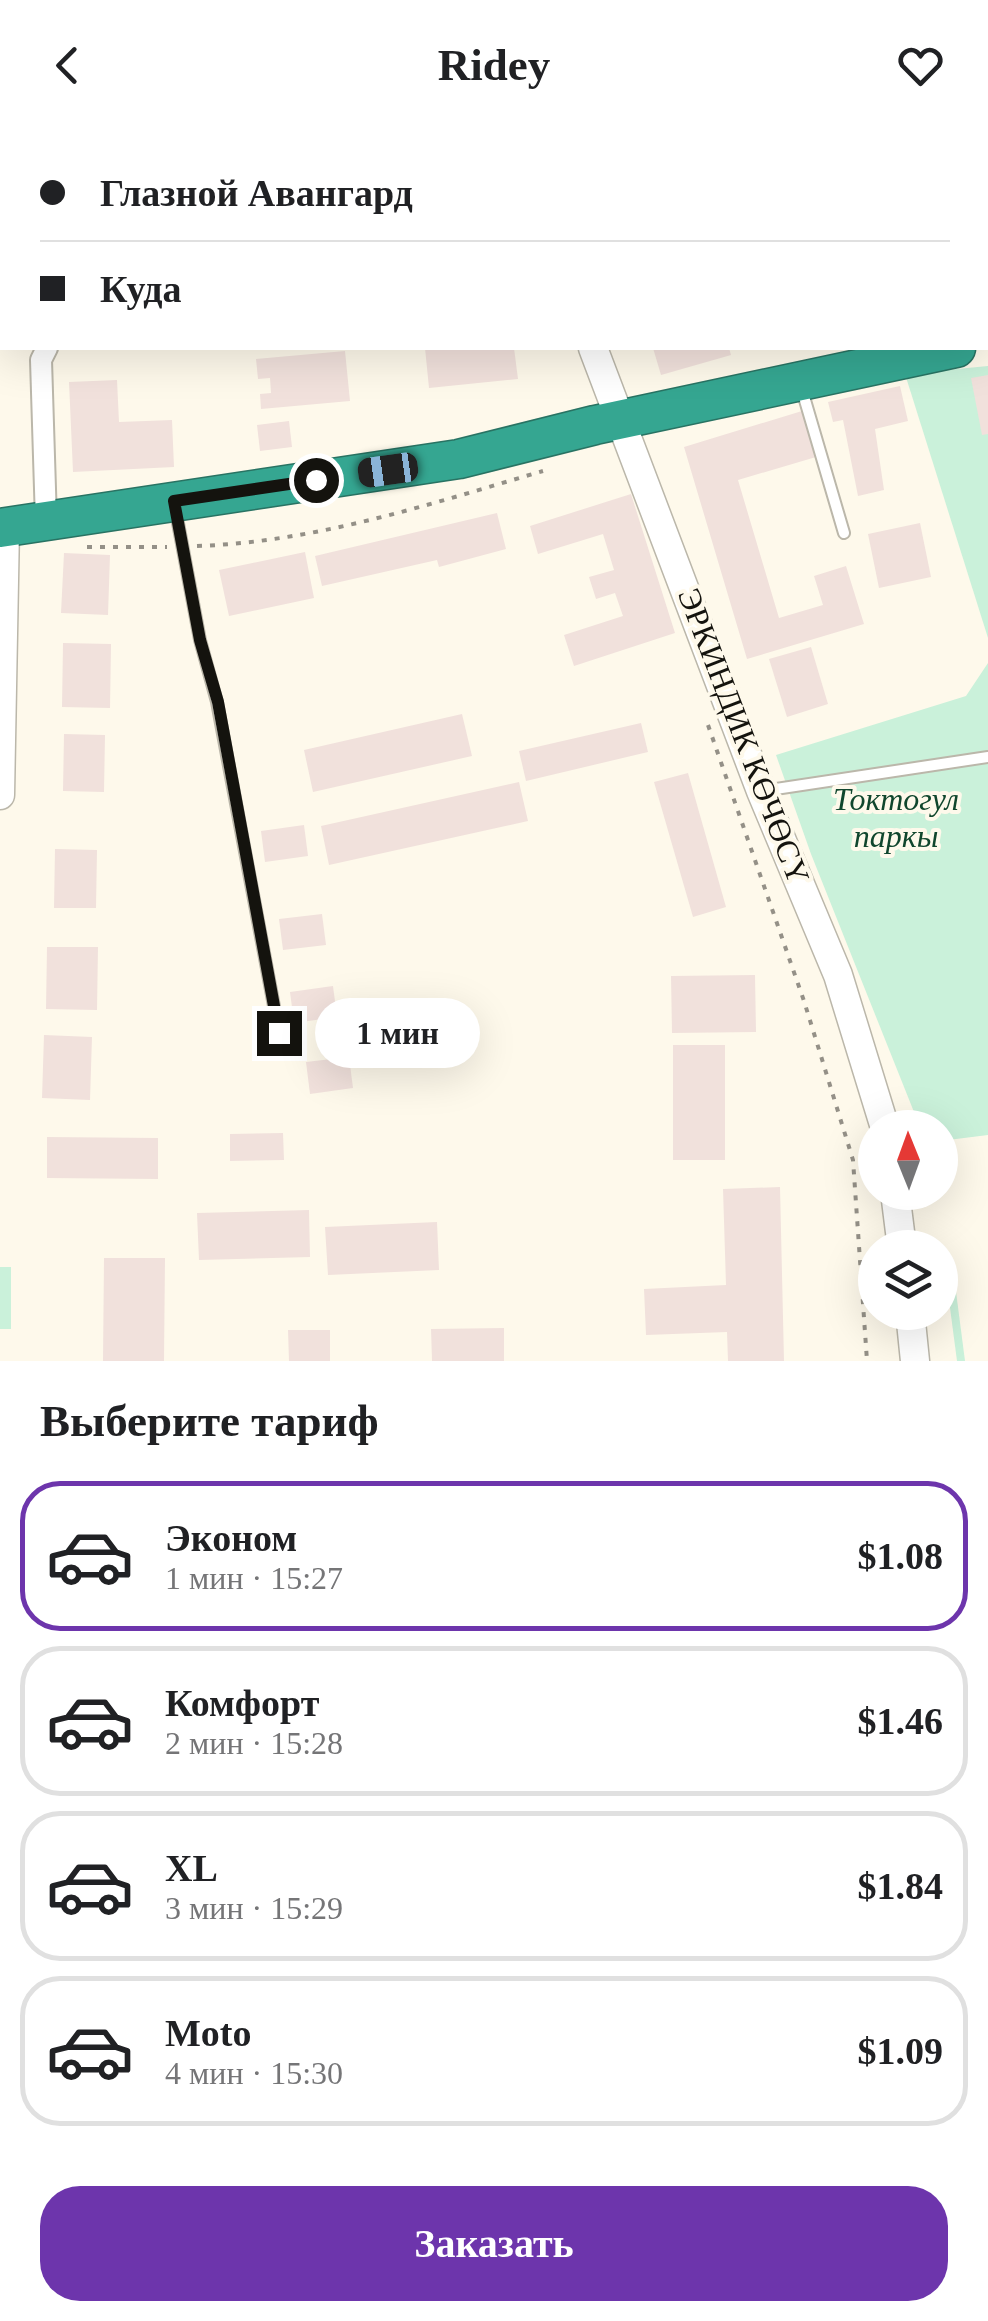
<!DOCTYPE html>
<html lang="ru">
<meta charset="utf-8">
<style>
:root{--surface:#fff;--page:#f6f6f6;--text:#202124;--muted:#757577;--line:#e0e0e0;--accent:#6d35ac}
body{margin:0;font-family:Georgia,serif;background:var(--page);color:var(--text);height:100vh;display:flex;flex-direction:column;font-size:38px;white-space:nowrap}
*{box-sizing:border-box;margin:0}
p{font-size:32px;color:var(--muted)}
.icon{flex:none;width:55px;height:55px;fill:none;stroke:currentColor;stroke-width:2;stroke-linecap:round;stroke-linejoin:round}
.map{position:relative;height:1231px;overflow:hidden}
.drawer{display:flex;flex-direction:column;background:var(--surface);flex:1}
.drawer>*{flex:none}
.banner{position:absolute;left:0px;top:0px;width:990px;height:220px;box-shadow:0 10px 40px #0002;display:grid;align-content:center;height:220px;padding:0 40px;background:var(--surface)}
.needle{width:65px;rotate:359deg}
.fabs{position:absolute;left:858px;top:980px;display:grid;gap:20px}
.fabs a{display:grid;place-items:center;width:100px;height:100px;border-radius:50%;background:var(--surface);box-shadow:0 10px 40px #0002;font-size:50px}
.end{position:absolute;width:45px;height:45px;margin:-22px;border:12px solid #14130e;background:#fff;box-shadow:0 0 0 5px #fff}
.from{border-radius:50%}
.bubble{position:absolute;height:70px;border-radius:35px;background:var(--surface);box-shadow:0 10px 40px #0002;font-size:32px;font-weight:600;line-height:70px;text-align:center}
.car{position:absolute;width:30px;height:60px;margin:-30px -15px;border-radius:12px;box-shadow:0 0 8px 2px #0007;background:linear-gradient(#222 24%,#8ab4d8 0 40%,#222 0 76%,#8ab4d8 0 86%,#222 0)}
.banner b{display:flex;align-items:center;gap:35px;height:95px;font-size:38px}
.banner b+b{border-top:2px solid var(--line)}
.banner i{width:25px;height:25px;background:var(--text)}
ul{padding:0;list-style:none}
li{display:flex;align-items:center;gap:30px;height:150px;margin:0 20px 15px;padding:0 20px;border:5px solid var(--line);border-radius:40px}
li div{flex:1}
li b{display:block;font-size:38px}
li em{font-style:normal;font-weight:600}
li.active{border-color:var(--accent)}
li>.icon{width:90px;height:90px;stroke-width:1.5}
h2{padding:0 40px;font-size:45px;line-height:120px}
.cta{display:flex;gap:20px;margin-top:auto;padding:20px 40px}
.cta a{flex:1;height:115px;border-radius:40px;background:var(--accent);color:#fff;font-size:40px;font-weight:600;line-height:115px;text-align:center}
header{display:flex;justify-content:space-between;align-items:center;height:130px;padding:0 40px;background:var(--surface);font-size:45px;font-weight:600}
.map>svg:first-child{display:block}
.green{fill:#caf1da}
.building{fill:#f1e1dc}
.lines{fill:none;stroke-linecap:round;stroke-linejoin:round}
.lane-casing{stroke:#bbb7aa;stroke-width:14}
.street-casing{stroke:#bbb7aa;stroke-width:24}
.secondary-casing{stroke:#bbb7aa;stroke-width:31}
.highway-casing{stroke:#297363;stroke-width:41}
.path{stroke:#949087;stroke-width:4;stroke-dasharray:5 8;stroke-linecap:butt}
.lane{stroke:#fff;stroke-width:10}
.street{stroke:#fff;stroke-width:20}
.secondary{stroke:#fff;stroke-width:28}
.highway{stroke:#35a691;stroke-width:38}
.route{stroke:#14130e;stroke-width:12}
.labels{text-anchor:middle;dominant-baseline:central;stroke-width:8;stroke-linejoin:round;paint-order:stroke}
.street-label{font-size:32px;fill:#14130e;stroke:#fef9eb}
.park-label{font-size:32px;font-style:italic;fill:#10462d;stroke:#fef9eb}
</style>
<header><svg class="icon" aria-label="back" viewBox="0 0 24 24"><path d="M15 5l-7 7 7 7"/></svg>Ridey<svg class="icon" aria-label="heart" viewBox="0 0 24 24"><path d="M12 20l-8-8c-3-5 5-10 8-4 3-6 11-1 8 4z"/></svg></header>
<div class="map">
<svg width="988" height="1231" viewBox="0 0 988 1231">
<rect width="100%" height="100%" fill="#fef9eb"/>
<g class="green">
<polygon points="988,236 988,508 905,244"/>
<polygon points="988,533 988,1005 940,1011 940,998 920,997 811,724 776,625 966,566"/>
<rect x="0" y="1137" width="11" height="62"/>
<polygon points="955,1154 965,1231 957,1231 947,1155"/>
</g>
<g class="building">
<polygon points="425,218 514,218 518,249 429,258"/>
<polygon points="653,218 729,218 731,225 661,245"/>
<polygon points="345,221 350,271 261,279 260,264 271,263 270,248 258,249 256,229"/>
<polygon points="988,245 988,304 982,305 971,248"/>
<polygon points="117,250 119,292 172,290 174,337 73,342 69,252"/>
<polygon points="900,256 908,291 875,299 884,360 858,366 843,290 833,292 828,272"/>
<polygon points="802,281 816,327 738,350 779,488 823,475 814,446 846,436 864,494 747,529 684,317"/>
<polygon points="289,291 292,317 260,321 257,295"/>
<polygon points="631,364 675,503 574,536 564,505 623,486 615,463 596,469 589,447 614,440 603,404 538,424 530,396"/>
<polygon points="497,383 506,419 439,437 437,430 322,456 315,426"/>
<polygon points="920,393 931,447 879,458 868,404"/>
<polygon points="305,422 314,468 229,486 219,440"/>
<polygon points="64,423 110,425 108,485 61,483"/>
<polygon points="63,513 111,514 110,578 62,577"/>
<polygon points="811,517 828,574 787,587 769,529"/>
<polygon points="462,584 472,626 313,662 304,620"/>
<polygon points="641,593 648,622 526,651 519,621"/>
<polygon points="64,604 105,605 104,662 63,661"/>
<polygon points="688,643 726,777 693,787 654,652"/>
<polygon points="519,652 528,691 329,735 321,696"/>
<polygon points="304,695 308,726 265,732 261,701"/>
<polygon points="55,719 97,720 96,778 54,778"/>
<polygon points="322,784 326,815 283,820 279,789"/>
<polygon points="47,817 98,817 97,880 46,879"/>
<polygon points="755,845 756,902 672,903 671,846"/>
<polygon points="333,856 337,887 294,893 290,862"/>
<polygon points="44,905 92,907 90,970 42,968"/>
<rect x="673" y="915" width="52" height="115"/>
<polygon points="349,927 353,958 310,964 306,932"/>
<polygon points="283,1003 284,1030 230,1031 230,1004"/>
<polygon points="47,1007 158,1008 158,1049 47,1048"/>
<polygon points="780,1057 784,1231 728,1231 727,1202 646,1205 644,1159 726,1155 723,1059"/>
<polygon points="309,1080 310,1127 199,1130 197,1083"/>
<polygon points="437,1092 439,1140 328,1145 325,1097"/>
<polygon points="104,1128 165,1128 164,1231 103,1231"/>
<polygon points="504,1198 504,1231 432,1231 431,1199"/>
<polygon points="288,1200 330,1200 330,1231 289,1231"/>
</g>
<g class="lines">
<g class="lane-casing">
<g id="lane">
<polyline points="802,260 844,403"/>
<polyline points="175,377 200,510 217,572 279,903"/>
<polyline points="762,661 988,627"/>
</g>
</g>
<g class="street-casing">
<g id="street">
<polyline points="59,0 59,2"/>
<polyline points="665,2 671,0"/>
<polyline points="46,391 41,230 47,218"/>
</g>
</g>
<g class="secondary-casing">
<g id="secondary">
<polyline points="514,0 515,2"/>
<polyline points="593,218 761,661 838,845 885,998"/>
<polyline points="0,665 5,397"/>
<polyline points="895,1062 902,1118"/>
<polyline points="910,1182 915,1231"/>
</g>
</g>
<g class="highway-casing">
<polyline id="highway" points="0,398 459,329 595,295 956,218"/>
</g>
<g class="path">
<path d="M197 416C316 412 430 374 543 341"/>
<polyline points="87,417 167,417"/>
<polyline points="708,595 804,871 853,1030 867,1231"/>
</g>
<use href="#lane" class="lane"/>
<use href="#street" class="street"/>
<use href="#secondary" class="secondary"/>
<use href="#highway" class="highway"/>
</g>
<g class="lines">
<polyline class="route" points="279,903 218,572 200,510 174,371 316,350"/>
</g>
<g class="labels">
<g class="street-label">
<text transform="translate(744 606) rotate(69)">ЭРКИНДИК КӨЧӨСҮ</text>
</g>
<g class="park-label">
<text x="896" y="669">Токтогул<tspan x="896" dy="37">паркы</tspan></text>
</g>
</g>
</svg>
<div class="fabs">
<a><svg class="needle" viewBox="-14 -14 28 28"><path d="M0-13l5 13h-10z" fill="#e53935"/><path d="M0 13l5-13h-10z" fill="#757577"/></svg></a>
<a><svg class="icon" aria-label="layers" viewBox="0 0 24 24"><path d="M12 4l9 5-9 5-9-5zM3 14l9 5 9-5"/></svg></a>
</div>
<i class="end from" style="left:316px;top:350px"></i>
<i class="end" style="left:279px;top:903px"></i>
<div class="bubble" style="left:315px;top:868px;width:165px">1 мин</div>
<i class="car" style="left:388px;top:340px;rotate:262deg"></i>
<div class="banner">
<b><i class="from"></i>Глазной Авангард</b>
<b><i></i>Куда</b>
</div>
</div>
<section class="drawer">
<h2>Выберите тариф</h2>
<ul>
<li class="active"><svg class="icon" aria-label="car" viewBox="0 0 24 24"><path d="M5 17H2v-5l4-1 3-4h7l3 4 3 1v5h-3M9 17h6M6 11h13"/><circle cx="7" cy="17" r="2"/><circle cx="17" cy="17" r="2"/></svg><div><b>Эконом</b><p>1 мин · 15:27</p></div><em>$1.08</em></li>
<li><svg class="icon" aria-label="car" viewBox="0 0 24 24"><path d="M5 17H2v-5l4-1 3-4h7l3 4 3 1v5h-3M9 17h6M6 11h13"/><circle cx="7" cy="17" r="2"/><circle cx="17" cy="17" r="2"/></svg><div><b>Комфорт</b><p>2 мин · 15:28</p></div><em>$1.46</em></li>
<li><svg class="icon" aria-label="car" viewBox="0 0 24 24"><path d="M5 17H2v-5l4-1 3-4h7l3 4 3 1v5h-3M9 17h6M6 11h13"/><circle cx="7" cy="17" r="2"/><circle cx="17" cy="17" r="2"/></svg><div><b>XL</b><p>3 мин · 15:29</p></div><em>$1.84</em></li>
<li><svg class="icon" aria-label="car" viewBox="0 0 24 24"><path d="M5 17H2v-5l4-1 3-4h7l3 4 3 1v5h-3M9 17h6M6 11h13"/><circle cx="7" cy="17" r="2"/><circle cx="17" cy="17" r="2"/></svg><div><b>Moto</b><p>4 мин · 15:30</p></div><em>$1.09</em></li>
</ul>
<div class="cta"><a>Заказать</a></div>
</section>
